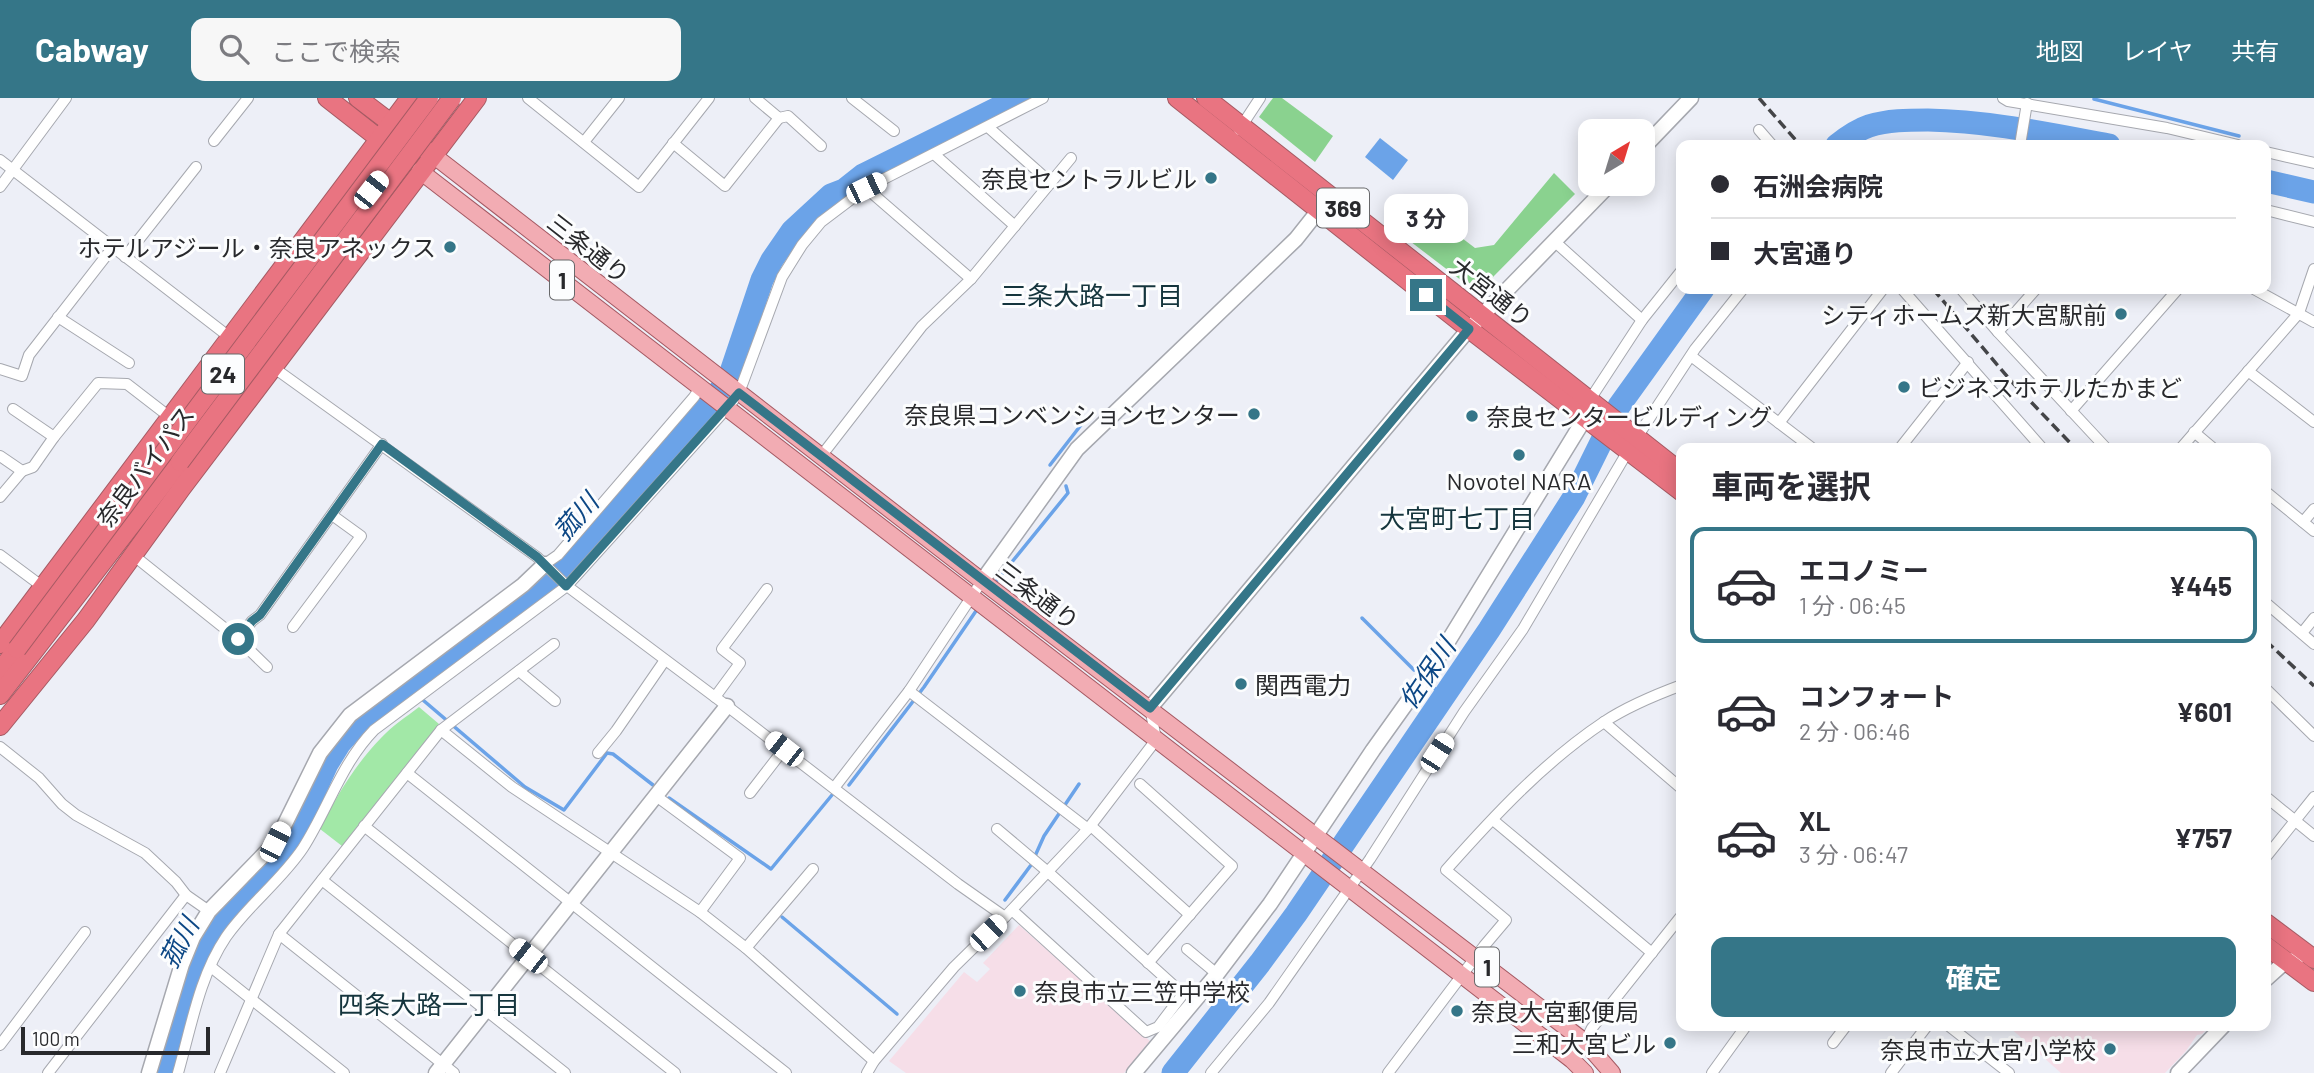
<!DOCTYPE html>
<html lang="ja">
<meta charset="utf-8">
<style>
:root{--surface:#fff;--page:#f7f7f7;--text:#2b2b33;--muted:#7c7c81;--line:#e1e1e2;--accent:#357688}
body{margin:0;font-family:Barlow,"Noto Sans JP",sans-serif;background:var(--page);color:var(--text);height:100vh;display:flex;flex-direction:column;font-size:26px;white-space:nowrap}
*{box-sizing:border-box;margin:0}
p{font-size:23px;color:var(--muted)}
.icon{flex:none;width:38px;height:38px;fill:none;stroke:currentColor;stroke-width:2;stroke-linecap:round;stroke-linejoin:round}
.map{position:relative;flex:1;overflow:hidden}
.panel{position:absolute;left:1676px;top:345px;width:595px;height:588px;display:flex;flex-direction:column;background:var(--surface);border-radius:14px;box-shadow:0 4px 18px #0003}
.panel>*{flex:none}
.banner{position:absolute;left:1676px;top:42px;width:595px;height:154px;border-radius:14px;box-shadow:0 4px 18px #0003;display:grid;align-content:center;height:154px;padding:0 35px;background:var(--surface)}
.needle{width:46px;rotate:38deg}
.tools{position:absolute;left:1578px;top:21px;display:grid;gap:14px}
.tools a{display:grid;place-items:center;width:77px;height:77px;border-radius:14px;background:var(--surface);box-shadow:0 4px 18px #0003;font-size:35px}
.scale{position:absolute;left:21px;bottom:18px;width:189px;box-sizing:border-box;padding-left:7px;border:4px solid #28292c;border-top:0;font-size:19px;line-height:24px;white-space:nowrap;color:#28292c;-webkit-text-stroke:5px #fcfdfe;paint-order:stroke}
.end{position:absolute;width:32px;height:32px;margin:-16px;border:9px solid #357688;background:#fff;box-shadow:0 0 0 4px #fff}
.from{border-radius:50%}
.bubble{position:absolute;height:49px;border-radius:14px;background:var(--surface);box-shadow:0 4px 18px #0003;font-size:23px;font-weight:700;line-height:49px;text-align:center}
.car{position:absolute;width:21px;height:42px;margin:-21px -10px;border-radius:9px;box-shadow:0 0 5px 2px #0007;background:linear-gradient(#fff 24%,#345 0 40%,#fff 0 76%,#345 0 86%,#fff 0)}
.banner b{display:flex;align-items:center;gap:24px;height:66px;font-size:26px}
.banner b+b{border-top:2px solid var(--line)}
.banner i{width:18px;height:18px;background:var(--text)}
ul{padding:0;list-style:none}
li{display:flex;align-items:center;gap:21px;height:116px;margin:0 14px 10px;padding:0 21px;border:4px solid transparent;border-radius:14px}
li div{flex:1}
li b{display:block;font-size:26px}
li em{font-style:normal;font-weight:700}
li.selected{border-color:var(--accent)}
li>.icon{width:63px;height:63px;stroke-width:1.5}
h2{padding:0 35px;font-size:32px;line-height:84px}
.primary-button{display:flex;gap:14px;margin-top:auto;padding:14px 35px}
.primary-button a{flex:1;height:80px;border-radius:14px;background:var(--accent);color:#fff;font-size:28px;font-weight:700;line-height:80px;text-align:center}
header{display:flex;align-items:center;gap:42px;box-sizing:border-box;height:98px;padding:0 35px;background:var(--accent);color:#fff}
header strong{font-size:33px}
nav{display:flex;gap:38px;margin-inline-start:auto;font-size:24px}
.search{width:490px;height:63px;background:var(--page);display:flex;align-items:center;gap:18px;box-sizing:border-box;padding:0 24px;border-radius:14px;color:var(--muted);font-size:26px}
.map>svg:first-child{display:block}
.education{fill:#f6dee8}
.green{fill:#a2e8a7}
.forest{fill:#8ad28f}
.water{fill:#6ba3e8}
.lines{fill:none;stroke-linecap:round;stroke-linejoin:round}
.stream{stroke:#6ba3e8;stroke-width:3.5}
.river{stroke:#6ba3e8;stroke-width:23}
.street-casing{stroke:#a6a8af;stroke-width:12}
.secondary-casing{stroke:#a6a8af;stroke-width:17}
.primary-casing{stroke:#a55a63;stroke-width:18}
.highway-casing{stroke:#a55a63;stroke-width:20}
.street{stroke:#fff;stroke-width:10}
.secondary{stroke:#fff;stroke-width:14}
.primary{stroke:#f2acb3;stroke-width:16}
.highway{stroke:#e97481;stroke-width:18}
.rail{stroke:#444548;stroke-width:3.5;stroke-dasharray:10 5;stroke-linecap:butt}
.highway-bridge-casing{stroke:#a55a63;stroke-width:20;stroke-linecap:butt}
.highway-bridge{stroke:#e97481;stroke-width:18}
.route{stroke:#357688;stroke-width:9}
.poi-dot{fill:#357688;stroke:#fcfdfe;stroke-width:2.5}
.labels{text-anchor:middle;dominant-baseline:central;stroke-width:6;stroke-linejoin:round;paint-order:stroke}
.shield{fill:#fcfdfe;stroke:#68696b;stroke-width:2}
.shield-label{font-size:23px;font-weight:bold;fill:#28292c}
.poi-label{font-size:24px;fill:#28292c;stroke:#fcfdfe;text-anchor:end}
.street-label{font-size:24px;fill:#28292c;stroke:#fcfdfe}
.neighbourhood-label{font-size:26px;fill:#15353d;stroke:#fcfdfe}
.water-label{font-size:26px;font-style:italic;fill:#0c4785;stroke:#fcfdfe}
</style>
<header>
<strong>Cabway</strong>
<div class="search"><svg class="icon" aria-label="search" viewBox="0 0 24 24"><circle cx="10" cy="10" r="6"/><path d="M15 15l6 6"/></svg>ここで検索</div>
<nav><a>地図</a><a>レイヤ</a><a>共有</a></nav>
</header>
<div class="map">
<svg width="2314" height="975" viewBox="0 0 2314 975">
<rect width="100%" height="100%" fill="#edeff7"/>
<g class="education">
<polygon points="1019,827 1150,943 1124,975 906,975 889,963 964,874 977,884 990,871 983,865"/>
<polygon points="2008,928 2210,928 2202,936 2197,937 2186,953 2165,975 2061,975"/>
</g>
<path class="green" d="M419 609 439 626 342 748 320 731C337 697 355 667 381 640 392 628 406 619 419 609Z"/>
<g class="forest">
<polygon points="1273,0 1282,0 1333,38 1315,64 1259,19"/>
<polygon points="1554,75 1575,96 1492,180 1466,186 1398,134 1420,108 1475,150 1494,147"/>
</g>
<polygon class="water" points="1380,40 1408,62 1393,82 1365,59"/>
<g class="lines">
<g class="stream">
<polyline points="2094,1 2239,38"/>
<polyline points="1050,367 1081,327"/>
<polyline points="994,486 1068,395 1066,388"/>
<polyline points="1362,520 1414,572"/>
<polyline points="1427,584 1443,598"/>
<polyline points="410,591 525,689 564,712 607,655 613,656 653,687"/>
<polyline points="849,687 924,589 978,510"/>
<polyline points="669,700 771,771 832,697"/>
<polyline points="1005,802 1031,767 1044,738 1079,686"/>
<polyline points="782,819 897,916"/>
</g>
<g class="river">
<path d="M1837 47C1846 40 1857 32 1869 28 1888 22 1908 22 1928 22 1989 23 2049 36 2109 47"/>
<polyline points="2266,83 2314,94"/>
<polyline points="162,975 183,896 208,838 231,808 276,762 294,738 327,666 340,645 358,625 371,614 399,593 410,591 425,582 454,557 515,516 564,473 728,283 762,182 772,162 792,133 831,97 844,92 863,77 1018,0"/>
<polyline points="1173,975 1260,865 1296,816 1489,532 1574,399 1619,308 1703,191"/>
</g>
<g class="street-casing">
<g id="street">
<polyline points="528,0 639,89 709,0"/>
<polyline points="755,0 779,20 788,18 821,48"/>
<polyline points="852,0 894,33"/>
<polyline points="2003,0 2008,3 2167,30 2238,47"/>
<polyline points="988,29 1051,85"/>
<polyline points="1239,32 1260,0"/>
<polyline points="1759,32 1772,47"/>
<polyline points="214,43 248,0"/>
<polyline points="584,44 619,0"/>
<polyline points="673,45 725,88 779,20"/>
<polyline points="2020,47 2027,5"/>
<polyline points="2266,54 2314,65"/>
<polyline points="934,56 1015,128"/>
<polyline points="0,62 232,241"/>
<polyline points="0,89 66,0"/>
<polyline points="866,90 971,181"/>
<polyline points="2266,112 2314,124"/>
<polyline points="1554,143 1642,222"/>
<polyline points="125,159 196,69"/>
<polyline points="1902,191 2042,350"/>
<polyline points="1961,191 1998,234 2106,350"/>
<polyline points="2254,191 2314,224"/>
<polyline points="58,219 129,265"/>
<polyline points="1998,234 2036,191"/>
<polyline points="1691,258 1812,350"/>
<polyline points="270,267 537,459 567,488 727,608 958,786 1005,819"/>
<polyline points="0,271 22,278 29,257 113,149"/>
<polyline points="2248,273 2314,324"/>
<polyline points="1589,303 1642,222 1682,172"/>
<polyline points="13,311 54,339"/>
<polyline points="2071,313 2178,191"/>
<polyline points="1779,325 1883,191"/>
<polyline points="2194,334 2213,350"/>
<polyline points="1900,350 1968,264"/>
<polyline points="2181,350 2299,215 2314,171"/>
<polyline points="822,357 922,228 971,181 1071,60"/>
<polyline points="0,358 22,373 33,369 54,339 98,285 127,286 171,320"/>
<polyline points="2266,394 2314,433"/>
<polyline points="0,399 22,373"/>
<polyline points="2303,424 2314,411"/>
<polyline points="0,457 43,489"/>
<polyline points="133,457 238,541 267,569"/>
<polyline points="545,466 558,457 694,299 701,288"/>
<polyline points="2266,505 2314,546"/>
<polyline points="293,529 361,438 332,417"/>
<polyline points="2302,535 2314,520"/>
<polyline points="238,541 252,523 260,517 382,346"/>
<polyline points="519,573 555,603"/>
<polyline points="2266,591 2314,638"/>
<polyline points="909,593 1088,731"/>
<polyline points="715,599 740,565 722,551 767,491"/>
<polyline points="1604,624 1682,691"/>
<polyline points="441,632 512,689 700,814 746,850 874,963"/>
<polyline points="0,649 39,680 62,706 76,717 145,755 176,784 186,797 209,813"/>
<polyline points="598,655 616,633 665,562"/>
<polyline points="407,675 786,975"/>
<polyline points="1140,686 1232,768 1148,865"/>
<polyline points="834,690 909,593 982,483"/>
<polyline points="750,695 784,651"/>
<polyline points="656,698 740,760 700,814"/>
<polyline points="2266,699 2314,738"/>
<polyline points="1493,722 1652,855"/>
<polyline points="364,728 675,975"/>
<polyline points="1091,728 1190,817"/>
<polyline points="997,731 1048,774 1183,896 1158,929 1146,934 1012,812"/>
<polyline points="2266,759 2314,699"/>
<polyline points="322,782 565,975"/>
<polyline points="279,836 454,975"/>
<polyline points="746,850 813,771"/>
<polyline points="1187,851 1217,876"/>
<polyline points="211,869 344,975"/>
<polyline points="1949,928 2009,975"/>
<polyline points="1833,945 1846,928"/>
<polyline points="0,947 85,834"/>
<polyline points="1572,962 1585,944 1592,930 1682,817"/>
<polyline points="48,975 186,797"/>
<path d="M178 975C191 930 199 879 226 839 248 807 281 783 303 750 328 711 341 666 374 632L567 488 729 308 739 295 782 179 802 147 821 124 866 90 1043 0"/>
<polyline points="220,975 279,836 441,632 554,546"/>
<polyline points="867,975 874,963 954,869 1005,819 1088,731 1156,642 1151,614"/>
<polyline points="1211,975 1269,905 1370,761 1464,614 1523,531 1628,353 1695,251 1743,191"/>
<path d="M1388 975 1484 848 1506 822 1446 772C1493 719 1544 664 1604 624 1628 608 1655 597 1682 587"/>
<polyline points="1712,975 1746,928"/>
<polyline points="1891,975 1927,928"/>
</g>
</g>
<g class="secondary-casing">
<g id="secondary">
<polyline points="1643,50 1691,0"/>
<polyline points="982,483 1077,351 1296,141 1319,112"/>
<polyline points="1150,610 1469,231 1610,86"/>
<polyline points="2266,881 2286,863 2296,862"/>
<polyline points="149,975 182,866 193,839 209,813 276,744 320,655 350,617 523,487 545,466"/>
<polyline points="436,975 727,608"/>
<polyline points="1134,975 1217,876 1270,806 1373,652 1433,568 1585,320"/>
<polyline points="2178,975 2223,928"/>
</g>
</g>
<g class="primary-casing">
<g id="primary">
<polyline points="433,57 982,483 1568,931 1585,944 1612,975"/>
<path d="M420 73C806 367 1187 667 1572 962L1585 975"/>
</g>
</g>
<g class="highway-casing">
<g id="highway">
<polyline points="327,0 387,47"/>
<polyline points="358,0 430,55"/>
<polyline points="1177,0 1469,231 1682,394"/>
<polyline points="1206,0 1682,375"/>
<polyline points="359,107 389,69 409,59"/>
<polyline points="0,546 410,0"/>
<polyline points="0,573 17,551"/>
<polyline points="0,597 180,364"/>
<polyline points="0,628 86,522 181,391 477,0"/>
<polyline points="2266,825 2314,861"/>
<polyline points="2266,848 2314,884"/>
</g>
</g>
<use href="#street" class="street"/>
<use href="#secondary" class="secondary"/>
<use href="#primary" class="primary"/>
<use href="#highway" class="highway"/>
<g class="rail">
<polyline points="1759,0 1800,47"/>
<polyline points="1933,191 2011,283 2075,350"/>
<polyline points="2266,543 2314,588"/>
</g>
<g class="highway-bridge-casing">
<g id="highway-bridge">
<polyline points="180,364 452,0"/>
<polyline points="17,551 429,0"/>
</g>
</g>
<use href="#highway-bridge" class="highway-bridge"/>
</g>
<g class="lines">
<polyline class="route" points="238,541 252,523 260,517 382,346 537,459 566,488 739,295 1150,610 1469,231 1426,197"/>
</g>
<g class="poi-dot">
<circle cx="1211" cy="80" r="7"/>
<circle cx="450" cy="149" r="7"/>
<circle cx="2121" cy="216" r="7"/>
<circle cx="1904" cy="289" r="7"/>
<circle cx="1254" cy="316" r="7"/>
<circle cx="1472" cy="318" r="7"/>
<circle cx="1519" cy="357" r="7"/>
<circle cx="1241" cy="586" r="7"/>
<circle cx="1020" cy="893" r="7"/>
<circle cx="1457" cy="913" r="7"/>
<circle cx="1670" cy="945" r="7"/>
<circle cx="2110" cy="951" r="7"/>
</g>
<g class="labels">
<g class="shield">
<rect x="1317" y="90.5" width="52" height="39" rx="5"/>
<rect x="550" y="162.5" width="24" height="39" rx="5"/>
<rect x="202" y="256.5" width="42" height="39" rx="5"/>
<rect x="1475" y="849.5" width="24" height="39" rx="5"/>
</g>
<g class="shield-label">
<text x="1343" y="110">369</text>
<text x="562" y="182">1</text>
<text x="223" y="276">24</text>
<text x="1487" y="869">1</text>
</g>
<g class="poi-label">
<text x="1197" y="80">奈良セントラルビル</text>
<text x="436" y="149">ホテルアジール・奈良アネックス</text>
<text x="2107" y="216">シティホームズ新大宮駅前</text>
<text x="1918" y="289" text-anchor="start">ビジネスホテルたかまど</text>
<text x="1240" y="316">奈良県コンベンションセンター</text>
<text x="1486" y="318" text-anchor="start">奈良センタービルディング</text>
<text x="1519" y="382" text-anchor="middle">Novotel NARA</text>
<text x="1255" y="586" text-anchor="start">関西電力</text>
<text x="1034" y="893" text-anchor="start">奈良市立三笠中学校</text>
<text x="1471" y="913" text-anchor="start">奈良大宮郵便局</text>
<text x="1656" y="945">三和大宮ビル</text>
<text x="2096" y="951">奈良市立大宮小学校</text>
</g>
<g class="street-label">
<text transform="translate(589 150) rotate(38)">三条通り</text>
<text transform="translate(1492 194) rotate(38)">大宮通り</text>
<text transform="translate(145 368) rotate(-53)">奈良バイパス</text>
<text transform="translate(1038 497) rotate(37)">三条通り</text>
</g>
<g class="neighbourhood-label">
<text x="1092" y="196">三条大路一丁目</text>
<text x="1457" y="419">大宮町七丁目</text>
<text x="429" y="905">四条大路一丁目</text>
</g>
<g class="water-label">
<text transform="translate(575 418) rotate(-49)">菰川</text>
<text transform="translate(1426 575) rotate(-56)">佐保川</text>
<text transform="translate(178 844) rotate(-62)">菰川</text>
</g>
</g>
</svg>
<div class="tools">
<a><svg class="needle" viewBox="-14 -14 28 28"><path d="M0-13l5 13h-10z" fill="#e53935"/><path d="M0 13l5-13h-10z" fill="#7c7c81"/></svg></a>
</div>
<div class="scale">100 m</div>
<i class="end from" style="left:238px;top:541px"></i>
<i class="end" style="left:1426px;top:197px"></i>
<div class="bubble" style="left:1384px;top:96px;width:84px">3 分</div>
<i class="car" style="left:866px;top:90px;rotate:64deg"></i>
<i class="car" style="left:371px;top:92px;rotate:38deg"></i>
<i class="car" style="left:784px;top:651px;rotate:308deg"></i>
<i class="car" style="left:1437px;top:655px;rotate:33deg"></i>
<i class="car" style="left:275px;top:744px;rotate:27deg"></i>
<i class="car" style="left:988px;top:835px;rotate:46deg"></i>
<i class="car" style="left:528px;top:858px;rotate:308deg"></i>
<div class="banner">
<b><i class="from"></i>石洲会病院</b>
<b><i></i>大宮通り</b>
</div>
<section class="panel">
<h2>車両を選択</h2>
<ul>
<li class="selected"><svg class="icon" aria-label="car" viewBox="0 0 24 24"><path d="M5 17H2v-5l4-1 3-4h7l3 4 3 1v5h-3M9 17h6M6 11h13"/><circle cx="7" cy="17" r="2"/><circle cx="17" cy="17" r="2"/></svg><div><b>エコノミー</b><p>1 分 · 06:45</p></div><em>¥445</em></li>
<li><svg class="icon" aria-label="car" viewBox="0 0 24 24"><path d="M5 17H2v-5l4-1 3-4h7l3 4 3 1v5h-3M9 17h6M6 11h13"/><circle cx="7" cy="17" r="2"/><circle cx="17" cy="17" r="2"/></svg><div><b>コンフォート</b><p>2 分 · 06:46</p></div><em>¥601</em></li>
<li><svg class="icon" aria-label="car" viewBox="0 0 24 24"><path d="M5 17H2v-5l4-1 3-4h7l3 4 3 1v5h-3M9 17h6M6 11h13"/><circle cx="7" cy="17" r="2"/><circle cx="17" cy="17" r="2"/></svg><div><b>XL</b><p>3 分 · 06:47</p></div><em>¥757</em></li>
</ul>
<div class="primary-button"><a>確定</a></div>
</section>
</div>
